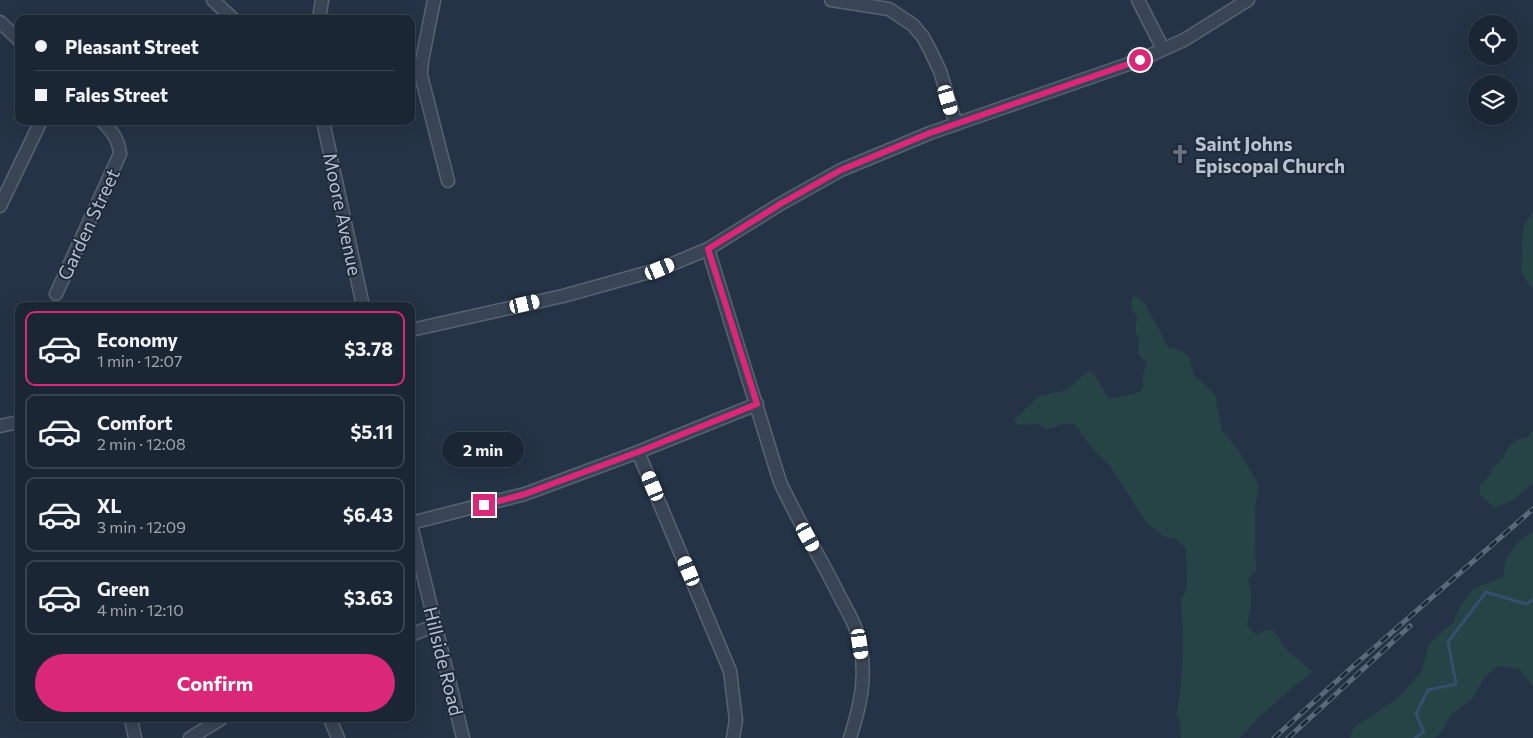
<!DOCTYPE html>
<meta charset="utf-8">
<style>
:root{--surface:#1b2634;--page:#242e3c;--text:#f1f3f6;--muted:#a0a5ac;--line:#39434f;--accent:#db2777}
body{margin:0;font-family:Commissioner,sans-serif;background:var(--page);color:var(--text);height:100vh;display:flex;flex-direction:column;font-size:19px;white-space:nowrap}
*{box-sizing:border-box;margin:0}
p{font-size:16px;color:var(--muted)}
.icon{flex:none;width:28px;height:28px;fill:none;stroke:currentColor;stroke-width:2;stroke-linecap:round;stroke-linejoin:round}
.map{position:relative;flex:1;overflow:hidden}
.details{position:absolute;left:15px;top:302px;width:400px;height:420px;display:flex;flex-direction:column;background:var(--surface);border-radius:10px;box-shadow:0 5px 20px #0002,0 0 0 1px var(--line)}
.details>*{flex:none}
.guide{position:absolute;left:15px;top:15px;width:400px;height:110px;border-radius:10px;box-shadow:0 5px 20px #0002,0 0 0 1px var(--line);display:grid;align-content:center;height:110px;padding:0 20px;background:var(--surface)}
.buttons{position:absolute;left:1468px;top:15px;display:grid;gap:10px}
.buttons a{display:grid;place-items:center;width:50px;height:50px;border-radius:50%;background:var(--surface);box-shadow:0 5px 20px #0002,0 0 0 1px var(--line);font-size:25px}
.end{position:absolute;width:22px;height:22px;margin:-11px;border:6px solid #db2777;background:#fff;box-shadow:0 0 0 2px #fff}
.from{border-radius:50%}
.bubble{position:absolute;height:35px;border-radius:18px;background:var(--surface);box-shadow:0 5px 20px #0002,0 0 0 1px var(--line);font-size:16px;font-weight:700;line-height:35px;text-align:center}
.car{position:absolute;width:15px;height:30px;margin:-15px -8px;border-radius:6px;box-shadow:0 0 4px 1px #0007;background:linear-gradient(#fff 24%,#345 0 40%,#fff 0 76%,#345 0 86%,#fff 0)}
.guide b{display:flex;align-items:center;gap:18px;height:48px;font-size:19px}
.guide b+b{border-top:1px solid var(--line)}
.guide i{width:12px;height:12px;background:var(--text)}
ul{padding:9px 0 0;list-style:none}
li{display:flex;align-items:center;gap:15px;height:75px;margin:0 10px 8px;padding:0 10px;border:2px solid var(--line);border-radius:10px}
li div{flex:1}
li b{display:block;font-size:19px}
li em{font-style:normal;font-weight:700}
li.current{border-color:var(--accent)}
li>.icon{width:45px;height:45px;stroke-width:1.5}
.cta{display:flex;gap:10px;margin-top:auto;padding:10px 20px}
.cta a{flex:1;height:58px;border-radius:30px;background:var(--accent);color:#fff;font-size:20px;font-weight:700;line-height:58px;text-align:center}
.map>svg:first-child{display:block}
.green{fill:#264346}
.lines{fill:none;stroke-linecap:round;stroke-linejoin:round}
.stream{stroke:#374e6e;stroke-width:3}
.minor-casing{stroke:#586372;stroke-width:15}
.minor{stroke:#394555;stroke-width:12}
.rail-casing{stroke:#5b697c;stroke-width:5}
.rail{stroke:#1e2a3a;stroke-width:3;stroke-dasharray:9;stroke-linecap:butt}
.route{stroke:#db2777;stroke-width:6}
.labels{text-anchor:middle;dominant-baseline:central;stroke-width:4;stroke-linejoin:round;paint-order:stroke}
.poi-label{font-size:19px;font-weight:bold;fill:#b7c0ce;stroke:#1e2a3a;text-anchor:start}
.street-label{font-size:19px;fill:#b7c0ce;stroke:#1e2a3a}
</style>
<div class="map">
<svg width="1533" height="738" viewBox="0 0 1533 738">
<rect width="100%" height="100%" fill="#243345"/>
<g class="green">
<polygon points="1533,211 1533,289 1521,273 1523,227"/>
<path d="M1132 297H1139L1145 304 1169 348 1180 350 1189 357 1194 375 1215 394 1222 430 1239 451 1259 486 1255 508V540L1256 571 1248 579C1254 597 1251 608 1247 625L1256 635 1265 630 1274 631 1286 649 1313 672C1286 692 1262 713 1240 738H1181L1179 719 1176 716C1184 677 1184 637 1181 598L1185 594 1187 580 1186 548 1175 539 1163 536 1146 522 1109 465 1091 447 1074 424H1064L1048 429 1038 424 1018 425 1013 421 1039 396 1067 390 1088 371 1094 374 1109 399 1138 393 1143 388V375L1147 364 1138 354 1139 338 1135 333 1137 315 1131 309Z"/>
<polygon points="1533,430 1533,484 1513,500 1495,508 1480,495 1480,484 1490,475 1491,470 1504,457 1509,446 1519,439 1528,437"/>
<polygon points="1533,531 1533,687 1519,669 1499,666 1486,675 1473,698 1450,716 1442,731 1436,738 1350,738 1354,727 1395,700 1409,686 1421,672 1429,644 1447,627 1453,623 1459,608 1474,588 1503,577 1506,559 1516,544"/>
</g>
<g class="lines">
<polyline class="stream" points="1415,738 1424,732 1416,714 1428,690 1456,684 1448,642 1486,592 1526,604 1533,600"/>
<g class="minor-casing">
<g id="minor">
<polyline points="213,0 233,19"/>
<polyline points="434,0 422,61 421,75 448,181"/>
<polyline points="831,0 889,9 913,25 923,37 931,52 940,71 956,124"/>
<polyline points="1138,0 1163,49"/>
<polyline points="319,19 322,0"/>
<polyline points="0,22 19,40"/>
<polyline points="323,121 363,306"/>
<polyline points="0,206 41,121"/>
<path d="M708 249 780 482C798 521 820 557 839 595 847 611 857 626 860 644 867 677 860 707 850 738"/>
<path d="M56 294 120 154C119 140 112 131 102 121"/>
<polyline points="411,330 563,296 660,269 708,249 782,203 841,170 930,133 1140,60 1184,40 1248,0"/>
<polyline points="0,426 19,422"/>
<polyline points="638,452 730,671 736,720 733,738"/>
<polyline points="411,523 525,494 638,452 757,404"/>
<polyline points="411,525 463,738"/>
<polyline points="411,635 436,625"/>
<polyline points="131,719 135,738"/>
<polyline points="330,719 338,738"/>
<polyline points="190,738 221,719"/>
</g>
</g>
<use href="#minor" class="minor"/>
<g class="rail-casing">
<g id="rail">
<polyline points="1274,738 1350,669 1533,509"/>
<polyline points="1288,738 1410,626"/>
</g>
</g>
<use href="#rail" class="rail"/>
</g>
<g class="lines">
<polyline class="route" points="484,505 525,494 638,452 757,404 708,249 782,203 841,170 930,133 1140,60"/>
</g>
<defs>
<g id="church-bare" transform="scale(1.5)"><path d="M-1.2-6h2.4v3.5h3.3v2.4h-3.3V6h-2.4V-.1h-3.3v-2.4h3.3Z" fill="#6b7280" stroke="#1e2a3a" stroke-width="2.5" paint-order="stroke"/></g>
</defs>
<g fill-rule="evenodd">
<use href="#church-bare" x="1180" y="154"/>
</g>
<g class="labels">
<g class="poi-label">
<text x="1195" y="143">Saint Johns<tspan x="1195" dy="22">Episcopal Church</tspan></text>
</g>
<g class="street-label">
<text transform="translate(343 214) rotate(78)">Moore Avenue</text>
<text transform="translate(88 224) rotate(-65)">Garden Street</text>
<text transform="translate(444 661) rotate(76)">Hillside Road</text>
</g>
</g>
</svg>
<div class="buttons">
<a><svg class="icon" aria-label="locate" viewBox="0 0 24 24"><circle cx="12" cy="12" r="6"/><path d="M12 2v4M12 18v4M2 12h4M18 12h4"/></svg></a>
<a><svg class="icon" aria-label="layers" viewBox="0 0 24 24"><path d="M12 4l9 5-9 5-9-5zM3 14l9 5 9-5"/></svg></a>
</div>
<i class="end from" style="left:1140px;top:60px"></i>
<i class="end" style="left:484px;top:505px"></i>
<div class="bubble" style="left:442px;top:432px;width:82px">2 min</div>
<i class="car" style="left:948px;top:100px;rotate:163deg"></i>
<i class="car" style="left:660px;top:269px;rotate:67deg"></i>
<i class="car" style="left:525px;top:304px;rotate:77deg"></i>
<i class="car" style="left:653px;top:486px;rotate:337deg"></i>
<i class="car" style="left:808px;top:537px;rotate:151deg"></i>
<i class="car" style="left:689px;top:571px;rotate:337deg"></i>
<i class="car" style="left:860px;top:644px;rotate:172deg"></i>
<div class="guide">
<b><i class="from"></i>Pleasant Street</b>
<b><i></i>Fales Street</b>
</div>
<section class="details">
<ul>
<li class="current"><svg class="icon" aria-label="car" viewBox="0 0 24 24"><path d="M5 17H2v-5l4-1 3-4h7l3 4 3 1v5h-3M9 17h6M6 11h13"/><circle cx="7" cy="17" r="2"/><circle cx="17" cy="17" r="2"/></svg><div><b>Economy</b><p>1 min · 12:07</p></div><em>$3.78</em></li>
<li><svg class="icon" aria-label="car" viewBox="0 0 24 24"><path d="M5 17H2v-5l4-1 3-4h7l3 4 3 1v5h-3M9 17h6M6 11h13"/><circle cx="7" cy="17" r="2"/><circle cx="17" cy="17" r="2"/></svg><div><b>Comfort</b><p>2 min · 12:08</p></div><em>$5.11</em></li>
<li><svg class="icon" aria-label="car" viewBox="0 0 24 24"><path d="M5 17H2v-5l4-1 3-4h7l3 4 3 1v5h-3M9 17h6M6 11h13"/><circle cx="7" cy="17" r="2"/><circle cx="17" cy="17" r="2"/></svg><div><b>XL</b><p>3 min · 12:09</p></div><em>$6.43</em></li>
<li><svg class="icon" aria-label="car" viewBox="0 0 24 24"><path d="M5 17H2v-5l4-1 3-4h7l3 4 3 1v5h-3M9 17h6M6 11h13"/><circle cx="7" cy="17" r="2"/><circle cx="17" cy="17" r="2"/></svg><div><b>Green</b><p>4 min · 12:10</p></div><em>$3.63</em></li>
</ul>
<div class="cta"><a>Confirm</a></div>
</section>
</div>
